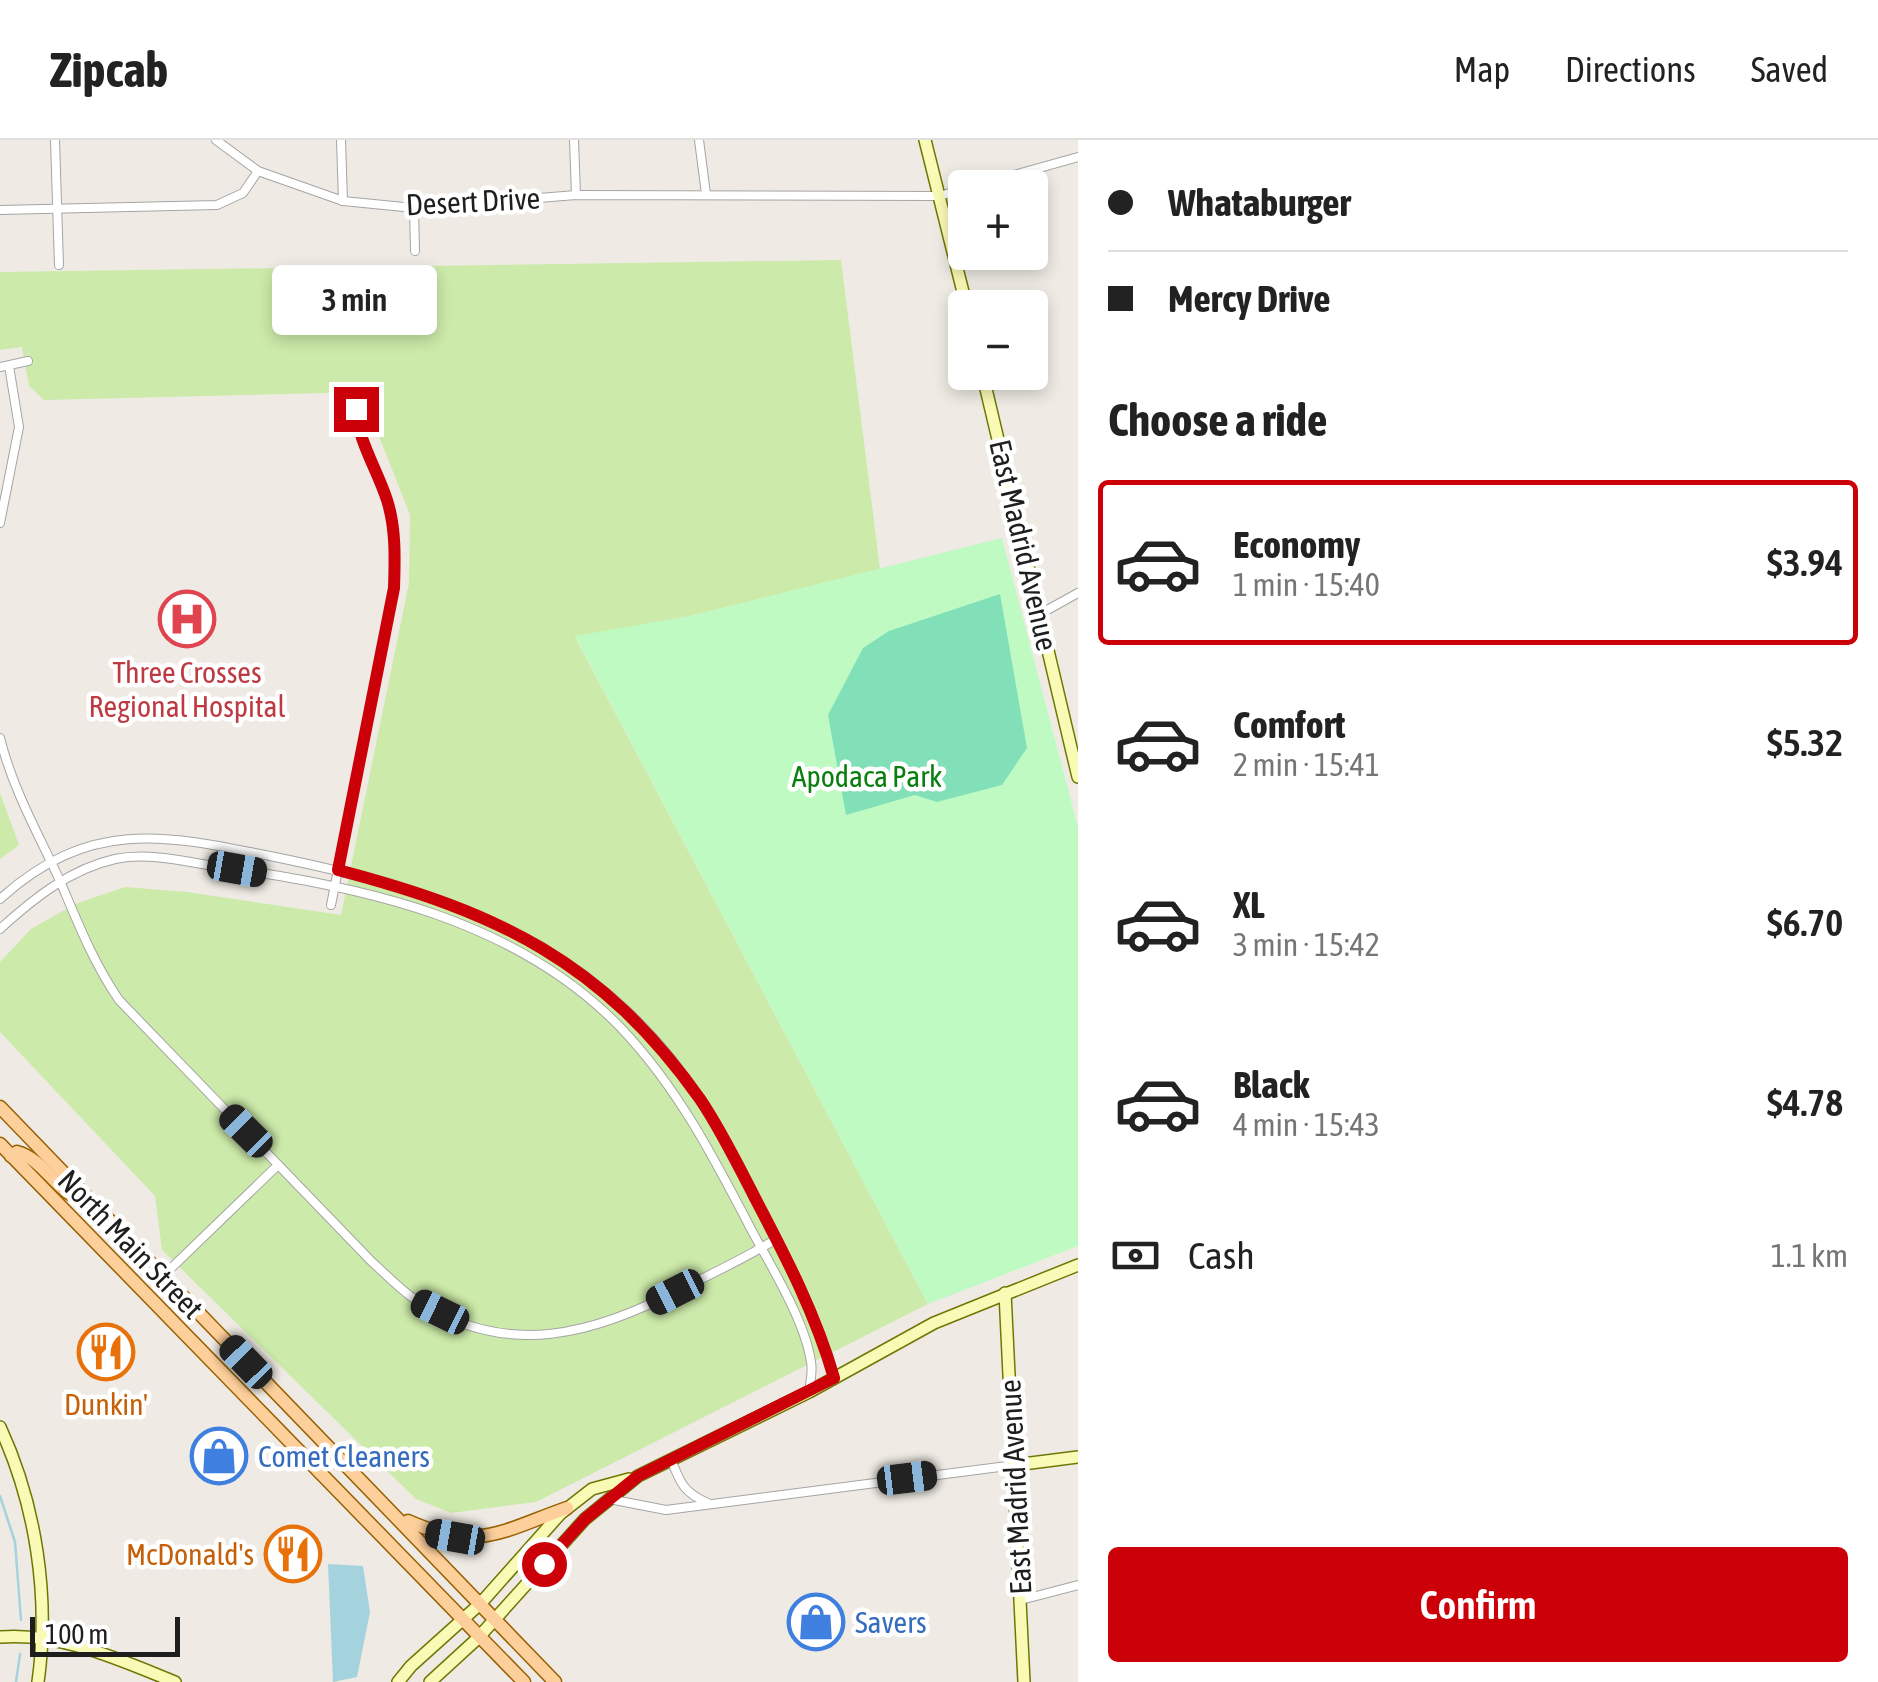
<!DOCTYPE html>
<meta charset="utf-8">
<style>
:root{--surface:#fff;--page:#f6f6f6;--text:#222;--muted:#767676;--line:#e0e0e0;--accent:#cc0008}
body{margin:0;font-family:"Asap Condensed",sans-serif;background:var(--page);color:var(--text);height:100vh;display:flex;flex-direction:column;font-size:38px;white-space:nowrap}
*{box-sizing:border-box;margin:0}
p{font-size:32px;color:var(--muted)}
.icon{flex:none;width:55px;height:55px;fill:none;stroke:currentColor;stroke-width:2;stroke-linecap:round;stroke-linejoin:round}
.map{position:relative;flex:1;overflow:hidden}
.details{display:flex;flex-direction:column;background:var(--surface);width:800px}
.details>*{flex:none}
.top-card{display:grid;align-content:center;height:220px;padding:0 30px;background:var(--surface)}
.controls{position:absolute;left:948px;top:30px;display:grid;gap:20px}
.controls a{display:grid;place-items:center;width:100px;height:100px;border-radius:10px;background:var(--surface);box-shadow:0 5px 15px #0003;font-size:50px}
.scale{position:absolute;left:30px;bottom:25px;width:150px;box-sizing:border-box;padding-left:10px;border:5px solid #1e1e1e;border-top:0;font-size:28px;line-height:35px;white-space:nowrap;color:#1e1e1e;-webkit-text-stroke:8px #fff;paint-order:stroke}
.end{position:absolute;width:45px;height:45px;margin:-22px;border:12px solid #cc0008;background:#fff;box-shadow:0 0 0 5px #fff}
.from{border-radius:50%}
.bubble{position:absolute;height:70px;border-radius:10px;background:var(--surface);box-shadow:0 5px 15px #0003;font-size:32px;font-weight:600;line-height:70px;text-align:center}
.car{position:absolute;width:30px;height:60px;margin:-30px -15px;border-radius:12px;box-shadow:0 0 8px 2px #0007;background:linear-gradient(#222 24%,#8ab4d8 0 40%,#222 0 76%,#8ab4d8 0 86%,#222 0)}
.top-card b{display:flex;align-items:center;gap:35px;height:95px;font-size:38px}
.top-card b+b{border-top:2px solid var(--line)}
.top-card i{width:25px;height:25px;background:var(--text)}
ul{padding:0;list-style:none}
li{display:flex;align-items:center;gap:30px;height:165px;margin:0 20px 15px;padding:0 10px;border:5px solid transparent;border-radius:10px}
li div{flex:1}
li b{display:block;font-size:38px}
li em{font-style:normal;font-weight:600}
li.on{border-color:var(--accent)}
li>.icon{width:90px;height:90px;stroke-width:1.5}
h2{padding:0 30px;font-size:45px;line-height:120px}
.pay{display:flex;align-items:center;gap:25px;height:110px;padding:0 30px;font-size:38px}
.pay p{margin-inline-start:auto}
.button{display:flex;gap:20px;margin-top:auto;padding:20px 30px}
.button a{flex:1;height:115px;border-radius:10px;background:var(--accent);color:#fff;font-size:40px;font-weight:600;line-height:115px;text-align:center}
header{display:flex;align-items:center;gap:60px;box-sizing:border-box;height:140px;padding:0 50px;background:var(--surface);border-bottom:2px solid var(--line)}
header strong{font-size:48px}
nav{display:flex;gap:55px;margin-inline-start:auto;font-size:35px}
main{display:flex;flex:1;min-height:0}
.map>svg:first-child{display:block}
.grass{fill:#cceaa9}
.park{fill:#c0fac3}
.pitch{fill:#81e0b7}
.water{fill:#a4d3de}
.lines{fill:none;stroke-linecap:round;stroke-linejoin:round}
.stream{stroke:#a4d3de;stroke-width:2.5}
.street-casing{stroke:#a5a5a5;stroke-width:10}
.secondary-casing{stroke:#6f7703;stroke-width:14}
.primary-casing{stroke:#986000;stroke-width:15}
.street{stroke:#fff;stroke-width:8}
.secondary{stroke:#fafab7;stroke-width:11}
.primary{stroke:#fdcf9b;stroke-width:12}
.route{stroke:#cc0008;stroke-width:12}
.labels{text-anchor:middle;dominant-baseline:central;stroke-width:9;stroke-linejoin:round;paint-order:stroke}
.street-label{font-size:30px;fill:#1e1e1e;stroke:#fff}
.health-label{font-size:30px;fill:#be3a42;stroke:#fff}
.park-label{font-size:30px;fill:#0a7e0f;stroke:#fff}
.food-label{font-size:30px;fill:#c56008;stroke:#fff}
.shop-label{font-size:30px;fill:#366cbe;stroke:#fff;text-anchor:start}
</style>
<header>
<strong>Zipcab</strong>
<nav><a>Map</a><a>Directions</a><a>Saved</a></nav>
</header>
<main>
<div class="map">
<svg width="1078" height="1542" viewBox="0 0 1078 1542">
<rect width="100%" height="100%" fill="#efebe4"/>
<g class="grass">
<polygon points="841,120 880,429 690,476 575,497 928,1164 536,1362 451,1373 416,1359 162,1110 155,1056 0,892 0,822 31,789 75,764 125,747 187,752 341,775 409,443 410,375 371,276 371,252 44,260 29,246 22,207 0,210 0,132"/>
<polygon points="0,653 19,705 0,719"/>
</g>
<polygon class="park" points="1002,398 1078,687 1078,1106 928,1164 575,496 690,476"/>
<polygon class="pitch" points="1000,454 1027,608 1002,645 937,662 915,655 846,675 828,575 863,508 889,491"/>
<polygon class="water" points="328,1424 363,1426 370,1472 357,1537 333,1542"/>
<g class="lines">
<g class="stream">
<polyline points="0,1356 15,1402 21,1480"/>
<polyline points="16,1542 20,1514"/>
</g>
<g class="street-casing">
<g id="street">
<polyline points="55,0 59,125"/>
<polyline points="216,0 258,31"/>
<polyline points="341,0 343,61"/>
<polyline points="574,0 576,55"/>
<polyline points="699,0 706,54"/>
<polyline points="968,48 1078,17"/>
<polyline points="414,68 415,111"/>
<polyline points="0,70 217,65 243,53 258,31 343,61 414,68 576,55 940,56 965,48"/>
<polyline points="0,227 28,221"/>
<polyline points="0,383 19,287 9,226"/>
<polyline points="1040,474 1078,453"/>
<path d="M0 598C13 650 38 693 60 741 78 783 93 822 119 860L372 1122C387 1135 402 1152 419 1162 510 1219 593 1194 681 1149 713 1133 746 1118 776 1099"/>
<path d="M0 759C89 679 162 694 270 716 447 752 602 802 704 965 722 995 738 1027 755 1058 786 1117 816 1174 835 1238"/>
<path d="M331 765 394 448C395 419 396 388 387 360 377 329 358 301 356 269"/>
<path d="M0 789C33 759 70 729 115 719 150 712 186 722 220 727 363 746 517 780 621 888 678 948 714 1018 752 1091 772 1128 805 1181 811 1222 813 1232 810 1243 809 1252"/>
<polyline points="163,1136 278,1025"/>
<path d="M671 1319C680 1343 684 1353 708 1363"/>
<polyline points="609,1359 666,1370 1015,1325"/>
<polyline points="1021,1460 1078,1445"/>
</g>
</g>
<g class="secondary-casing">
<g id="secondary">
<polyline points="925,0 967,168"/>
<polyline points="982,232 1078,637"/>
<polyline points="1005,1153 1024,1542"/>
<path d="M0 1287C36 1365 50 1457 38 1542"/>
<polyline points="1015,1325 1078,1317"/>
<path d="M0 1497C60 1492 120 1520 175 1542"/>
<polyline points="398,1542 411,1526 481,1463 560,1374 592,1349 629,1339"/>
<polyline points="430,1542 478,1498 585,1379 638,1336 809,1252 934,1183 1078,1125"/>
</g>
</g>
<g class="primary-casing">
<g id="primary">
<polyline points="0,967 555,1542"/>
<polyline points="0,1004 524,1542"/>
<path d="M11 1016 17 1012C47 1020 58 1059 89 1060"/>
<path d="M408 1381C478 1412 502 1391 567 1368"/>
</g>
</g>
<use href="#street" class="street"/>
<use href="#secondary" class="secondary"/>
<use href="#primary" class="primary"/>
</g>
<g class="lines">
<path class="route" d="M356 269C358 301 377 329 387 360 396 388 395 419 394 448L338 730C498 772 602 821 700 959 721 990 738 1025 755 1058 786 1117 816 1175 834 1238L638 1336 585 1379 544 1424"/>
</g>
<defs>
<g id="hospital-ring" transform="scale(2.875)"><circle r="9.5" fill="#fff" stroke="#e0444e" stroke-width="1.5"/><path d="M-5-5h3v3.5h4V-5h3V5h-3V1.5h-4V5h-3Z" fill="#e0444e"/></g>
<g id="restaurant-ring" transform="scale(2.875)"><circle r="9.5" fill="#fff" stroke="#e8710a" stroke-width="1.5"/><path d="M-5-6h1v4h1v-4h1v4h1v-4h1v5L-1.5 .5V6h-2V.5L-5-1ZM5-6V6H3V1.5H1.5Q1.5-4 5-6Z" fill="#e8710a"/></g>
<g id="shop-ring" transform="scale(2.875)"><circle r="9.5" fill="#fff" stroke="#3f7fe0" stroke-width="1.5"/><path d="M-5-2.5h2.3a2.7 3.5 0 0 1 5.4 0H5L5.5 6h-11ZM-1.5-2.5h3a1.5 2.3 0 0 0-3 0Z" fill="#3f7fe0"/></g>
</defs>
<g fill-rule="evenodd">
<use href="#hospital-ring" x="187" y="479"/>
<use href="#restaurant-ring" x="106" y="1212"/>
<use href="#shop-ring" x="219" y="1316"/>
<use href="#restaurant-ring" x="293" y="1414"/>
<use href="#shop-ring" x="816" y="1482"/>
</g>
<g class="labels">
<g class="street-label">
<text transform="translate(473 61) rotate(-3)">Desert Drive</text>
<text transform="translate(1024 405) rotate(77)">East Madrid Avenue</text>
<text transform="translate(131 1104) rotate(46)">North Main Street</text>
<text transform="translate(1015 1347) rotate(-93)">East Madrid Avenue</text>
</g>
<g class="health-label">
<text x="187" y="532">Three Crosses<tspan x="187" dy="34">Regional Hospital</tspan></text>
</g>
<g class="park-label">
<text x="867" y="636">Apodaca Park</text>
</g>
<g class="food-label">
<text x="106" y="1264">Dunkin'</text>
<text x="254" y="1414" text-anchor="end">McDonald's</text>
</g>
<g class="shop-label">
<text x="258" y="1316">Comet Cleaners</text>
<text x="855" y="1482">Savers</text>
</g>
</g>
</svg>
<div class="controls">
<a>+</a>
<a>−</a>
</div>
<div class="scale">100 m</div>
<i class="end from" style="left:544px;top:1424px"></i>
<i class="end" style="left:356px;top:269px"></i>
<div class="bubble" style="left:272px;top:125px;width:165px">3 min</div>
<i class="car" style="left:237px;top:729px;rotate:100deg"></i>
<i class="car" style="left:246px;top:991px;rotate:315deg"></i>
<i class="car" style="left:675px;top:1152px;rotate:243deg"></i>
<i class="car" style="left:440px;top:1172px;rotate:296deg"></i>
<i class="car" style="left:246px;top:1222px;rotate:316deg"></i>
<i class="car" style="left:907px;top:1338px;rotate:83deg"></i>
<i class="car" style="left:455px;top:1397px;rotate:280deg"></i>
</div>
<section class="details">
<div class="top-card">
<b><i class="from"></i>Whataburger</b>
<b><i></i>Mercy Drive</b>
</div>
<h2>Choose a ride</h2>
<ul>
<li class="on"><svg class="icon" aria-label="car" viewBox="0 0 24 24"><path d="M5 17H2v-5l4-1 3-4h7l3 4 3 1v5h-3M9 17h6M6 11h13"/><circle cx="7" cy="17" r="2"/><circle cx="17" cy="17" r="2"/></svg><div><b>Economy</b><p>1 min · 15:40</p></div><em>$3.94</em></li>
<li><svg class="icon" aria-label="car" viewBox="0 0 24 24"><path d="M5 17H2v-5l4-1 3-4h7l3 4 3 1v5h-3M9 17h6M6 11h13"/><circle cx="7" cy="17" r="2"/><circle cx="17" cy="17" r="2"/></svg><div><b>Comfort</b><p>2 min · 15:41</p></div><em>$5.32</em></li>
<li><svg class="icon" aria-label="car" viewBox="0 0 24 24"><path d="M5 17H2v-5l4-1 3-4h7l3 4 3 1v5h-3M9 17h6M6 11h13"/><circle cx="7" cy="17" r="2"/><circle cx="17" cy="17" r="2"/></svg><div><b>XL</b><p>3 min · 15:42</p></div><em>$6.70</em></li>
<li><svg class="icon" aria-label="car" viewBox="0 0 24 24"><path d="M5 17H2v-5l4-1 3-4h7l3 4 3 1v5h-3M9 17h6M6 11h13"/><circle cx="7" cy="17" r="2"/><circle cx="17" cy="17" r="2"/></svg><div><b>Black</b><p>4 min · 15:43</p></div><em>$4.78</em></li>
</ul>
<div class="pay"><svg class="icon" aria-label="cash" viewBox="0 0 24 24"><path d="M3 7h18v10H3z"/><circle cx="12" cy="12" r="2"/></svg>Cash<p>1.1 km</p></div>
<div class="button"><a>Confirm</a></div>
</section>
</main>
